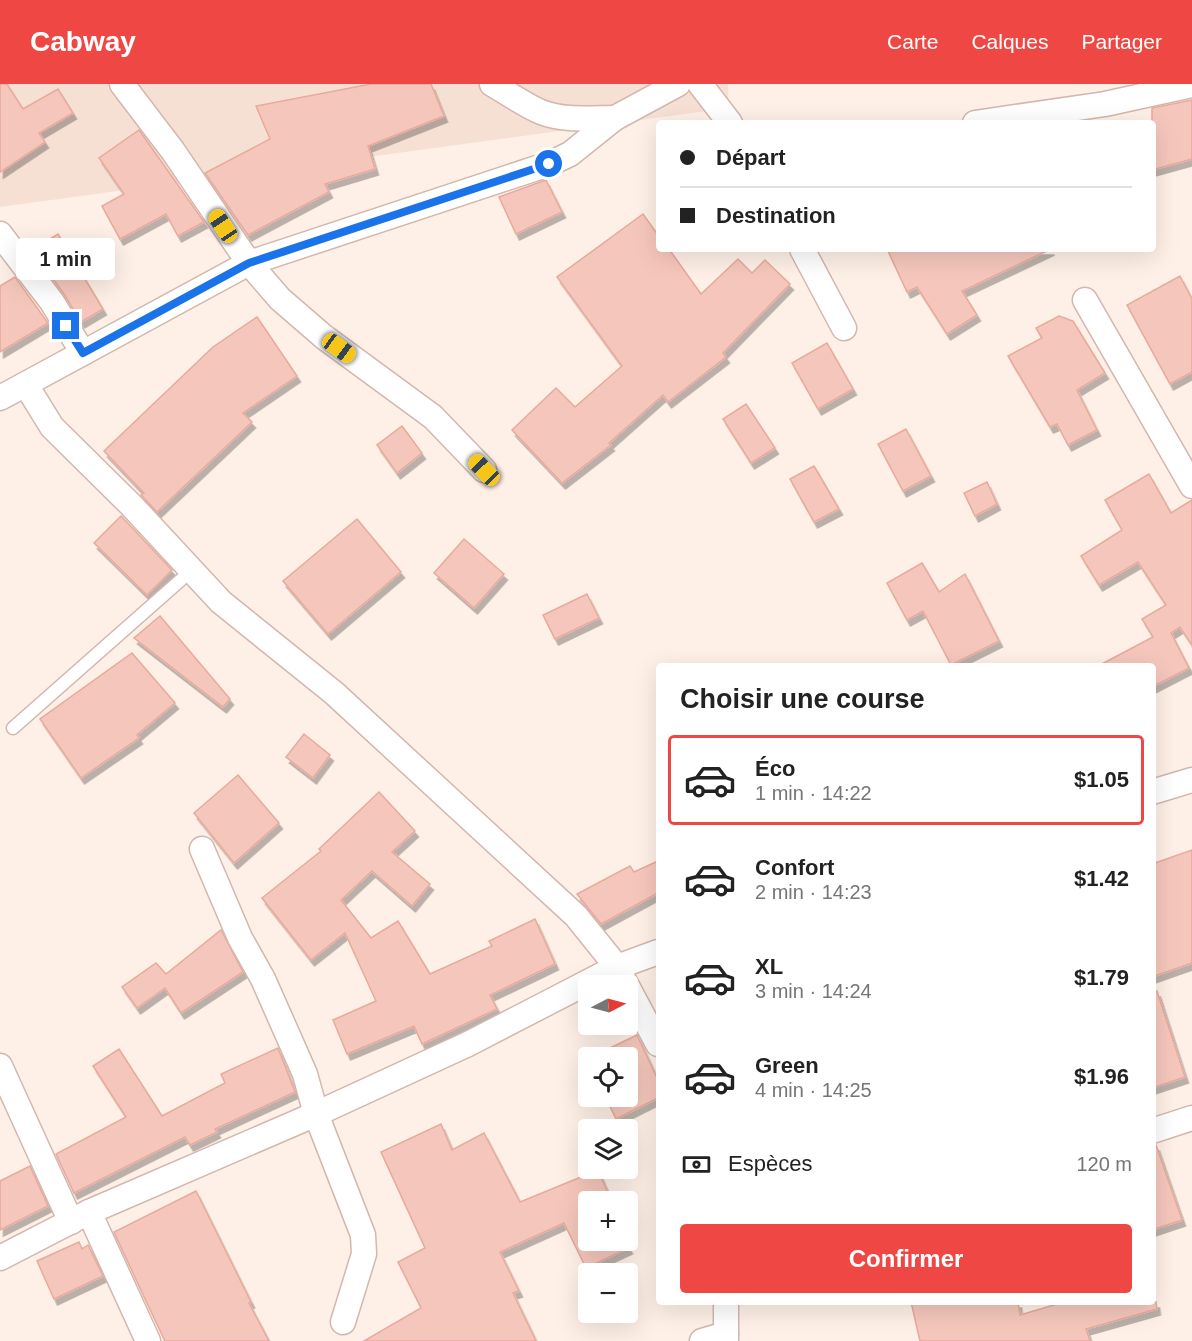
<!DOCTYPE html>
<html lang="fr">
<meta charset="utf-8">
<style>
:root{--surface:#fff;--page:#f6f6f6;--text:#222;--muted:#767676;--line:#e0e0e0;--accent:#ef4844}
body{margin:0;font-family:Helvetica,sans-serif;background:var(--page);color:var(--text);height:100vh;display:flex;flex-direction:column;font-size:22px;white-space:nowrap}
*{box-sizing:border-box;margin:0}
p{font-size:20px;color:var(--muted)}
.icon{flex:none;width:33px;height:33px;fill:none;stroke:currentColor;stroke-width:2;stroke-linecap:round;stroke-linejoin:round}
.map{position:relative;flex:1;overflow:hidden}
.side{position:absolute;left:656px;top:579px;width:500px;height:642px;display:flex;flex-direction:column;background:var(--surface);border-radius:6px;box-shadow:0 6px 24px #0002}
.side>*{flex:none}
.top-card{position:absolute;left:656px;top:36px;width:500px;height:132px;border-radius:6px;box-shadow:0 6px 24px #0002;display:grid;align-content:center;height:132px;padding:0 24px;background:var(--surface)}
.needle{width:39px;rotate:84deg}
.fabs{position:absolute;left:578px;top:891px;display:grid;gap:12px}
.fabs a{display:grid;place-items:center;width:60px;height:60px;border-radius:6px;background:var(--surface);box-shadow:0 6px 24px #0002;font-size:30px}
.end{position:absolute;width:27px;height:27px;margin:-14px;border:8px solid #1a73e8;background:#fff;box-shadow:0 0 0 3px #fff}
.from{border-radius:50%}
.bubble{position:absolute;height:42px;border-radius:6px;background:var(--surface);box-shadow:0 6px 24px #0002;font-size:20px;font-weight:800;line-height:42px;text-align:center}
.car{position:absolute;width:18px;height:36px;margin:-18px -9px;border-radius:8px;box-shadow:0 0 4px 2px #0007;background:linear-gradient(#f5c518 24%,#345 0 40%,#f5c518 0 76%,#345 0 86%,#f5c518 0)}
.top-card b{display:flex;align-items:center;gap:21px;height:57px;font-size:22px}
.top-card b+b{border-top:2px solid var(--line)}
.top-card i{width:15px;height:15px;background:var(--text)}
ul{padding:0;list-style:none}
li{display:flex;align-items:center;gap:18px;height:90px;margin:0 12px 9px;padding:0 12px;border:3px solid transparent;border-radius:6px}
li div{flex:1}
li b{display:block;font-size:22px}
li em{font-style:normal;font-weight:800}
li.selected{border-color:var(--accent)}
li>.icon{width:54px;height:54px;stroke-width:1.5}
h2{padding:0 24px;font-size:27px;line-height:72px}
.pay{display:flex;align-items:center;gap:15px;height:66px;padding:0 24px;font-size:22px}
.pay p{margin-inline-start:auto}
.button{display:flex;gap:12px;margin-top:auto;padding:12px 24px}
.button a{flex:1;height:69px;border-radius:6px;background:var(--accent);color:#fff;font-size:24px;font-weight:800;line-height:69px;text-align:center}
header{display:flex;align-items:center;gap:36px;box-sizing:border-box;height:84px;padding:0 30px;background:var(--accent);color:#fff}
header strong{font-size:28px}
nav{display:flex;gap:33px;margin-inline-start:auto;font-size:21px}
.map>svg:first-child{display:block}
.residential{fill:#f6e0d4}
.building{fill:#f5c7bc;stroke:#e9a99b;stroke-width:1.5;filter:url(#shadow)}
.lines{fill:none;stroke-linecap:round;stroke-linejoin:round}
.service-casing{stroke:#d3b7ae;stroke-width:15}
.minor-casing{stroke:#d3b7ae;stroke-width:27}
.service{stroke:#fff;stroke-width:12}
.minor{stroke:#fff;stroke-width:24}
.route{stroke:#1a73e8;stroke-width:8}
</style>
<header>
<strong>Cabway</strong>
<nav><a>Carte</a><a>Calques</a><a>Partager</a></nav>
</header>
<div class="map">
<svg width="1192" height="1257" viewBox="0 0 1192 1257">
<defs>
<filter id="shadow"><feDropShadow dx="3.5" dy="6" stdDeviation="0" flood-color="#0004"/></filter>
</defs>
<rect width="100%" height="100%" fill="#fef0e6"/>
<polygon class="residential" points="0,0 728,0 729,24 0,123"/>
<g class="building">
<polygon points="0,0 7,0 23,25 58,5 73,29 39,49 45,58 0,88"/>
<polygon points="371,0 431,0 444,32 368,62 375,85 325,100 329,108 248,151 205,89 270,55 256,22"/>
<polygon points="1192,16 1192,75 1152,86 1152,24"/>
<polygon points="139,46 204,138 178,152 166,130 120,155 102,122 124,110 99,74"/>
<polygon points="546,96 562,128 516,150 499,113"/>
<polygon points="643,130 658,151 658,165 669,165 701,210 738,175 752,189 765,176 790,200 723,269 726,273 668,318 663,311 609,359 611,361 562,399 512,346 556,304 575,323 622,282 557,193"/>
<polygon points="58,150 103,225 81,238 64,210 32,166"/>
<polygon points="887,165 1051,165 962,207 977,231 947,250 917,203 907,208"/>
<polygon points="1180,192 1192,215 1192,288 1170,300 1127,221"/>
<polygon points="15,193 48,239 0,268 0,202"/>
<polygon points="1059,232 1073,237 1105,289 1077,306 1097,346 1068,361 1057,340 1050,343 1008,272 1042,254 1036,244"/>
<polygon points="257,233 297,292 243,329 252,338 157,428 141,411 144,409 104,367 213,263"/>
<polygon points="827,259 853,305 818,325 792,279"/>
<polygon points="746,320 775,364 751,379 723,335"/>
<polygon points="402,342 422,369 397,389 377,361"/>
<polygon points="906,345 931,392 903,407 878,360"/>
<polygon points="814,382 839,425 814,438 790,395"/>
<polygon points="1149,390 1171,429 1192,416 1192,561 1180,543 1171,549 1189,584 1152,603 1152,582 1098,582 1153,553 1142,535 1166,521 1138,478 1099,501 1081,472 1122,446 1105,416"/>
<polygon points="987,398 997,420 975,432 964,409"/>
<polygon points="121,432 172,486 147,511 94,459"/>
<polygon points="357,435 401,488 328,550 283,497"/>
<polygon points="464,455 504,490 474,524 434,489"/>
<polygon points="922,479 939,508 965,490 999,557 951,581 923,527 907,536 887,499"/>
<polygon points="587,510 599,534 555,555 543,531"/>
<polygon points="160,532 230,615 223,623 134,554"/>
<polygon points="132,569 175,619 137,651 139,654 81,694 40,635"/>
<polygon points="304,650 330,671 313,694 286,673"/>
<polygon points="238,691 279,739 234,779 194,729"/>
<polygon points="379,708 415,747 392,768 430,800 412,822 372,787 341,816 371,854 398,837 430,890 492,862 489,857 535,835 555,880 490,911 497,925 422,960 414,942 347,970 333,936 376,917 345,849 311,876 262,814 321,767 319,765"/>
<polygon points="1192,766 1192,879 1152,893 1152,780"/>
<polygon points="658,777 658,809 601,840 577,810 630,782 634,788"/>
<polygon points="221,846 243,888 181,929 165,904 137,924 122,903 156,879 166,890"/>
<polygon points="1157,907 1185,993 1152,1004 1152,908"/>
<polygon points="637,951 658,996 658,1014 616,1035 605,1012 627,1012 627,974 589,974"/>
<polygon points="278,964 295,1008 215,1045 217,1048 190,1061 185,1053 74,1109 56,1070 126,1033 93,982 119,965 162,1032 225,999 221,990"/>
<polygon points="441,1040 452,1066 484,1049 520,1118 598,1086 612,1118 588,1118 588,1156 625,1156 629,1164 586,1184 564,1139 500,1168 519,1207 513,1209 536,1257 364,1257 421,1224 398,1178 425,1164 381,1068"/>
<polygon points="1152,1061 1156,1061 1182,1136 1152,1146"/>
<polygon points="30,1082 48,1122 0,1146 0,1097"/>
<polygon points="196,1107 251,1218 249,1219 269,1257 165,1257 146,1217 114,1148"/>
<polygon points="79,1158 82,1165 88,1161 103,1192 54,1215 37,1177"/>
<polygon points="911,1218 1018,1218 1020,1231 1064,1218 1156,1218 1157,1225 1086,1245 1090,1257 920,1257"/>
</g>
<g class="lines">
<g class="service-casing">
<polyline id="service" points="13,644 192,486"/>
</g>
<g class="minor-casing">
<g id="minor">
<polyline points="122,0 173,67 249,179 280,215 324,253 433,333 484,386"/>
<path d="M492 0C508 9 524 21 541 28 563 37 591 34 615 34"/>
<polyline points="700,0 730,39"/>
<polyline points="975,39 1105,20 1192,1"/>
<polyline points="0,150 52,218 83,269"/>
<polyline points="802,165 844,244"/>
<polyline points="1085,216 1192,402"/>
<polyline points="26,301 52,343 132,422 221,518 334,609 576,832 617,883 627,902"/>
<polyline points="0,314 249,179 549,80 570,70 615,34 678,0"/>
<polyline points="1152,708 1192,696"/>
<polyline points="202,765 240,854 263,895 305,990 316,1030 363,1151 364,1170 343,1238"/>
<polyline points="627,902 658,960"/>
<polyline points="0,982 71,1138"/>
<polyline points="1152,1047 1192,1034"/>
<polyline points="89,1128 148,1257"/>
<polyline points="0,1174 89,1128 316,1030 468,960 617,883 658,868"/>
<polyline points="702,1257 726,1250"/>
<polyline points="726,1257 726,1218"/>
</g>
</g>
<use href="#service" class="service"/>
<use href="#minor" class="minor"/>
</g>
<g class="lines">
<polyline class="route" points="66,242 83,269 249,179 549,80"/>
</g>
</svg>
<div class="fabs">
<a><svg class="needle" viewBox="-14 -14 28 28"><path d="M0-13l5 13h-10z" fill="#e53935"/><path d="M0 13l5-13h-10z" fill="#767676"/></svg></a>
<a><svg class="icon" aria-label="locate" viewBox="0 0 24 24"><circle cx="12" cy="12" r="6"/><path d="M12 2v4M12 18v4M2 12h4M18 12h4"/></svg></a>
<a><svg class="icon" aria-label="layers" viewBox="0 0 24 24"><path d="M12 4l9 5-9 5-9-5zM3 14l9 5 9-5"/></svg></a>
<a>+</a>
<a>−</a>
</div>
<i class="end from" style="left:549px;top:80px"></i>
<i class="end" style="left:66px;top:242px"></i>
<div class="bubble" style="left:16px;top:154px;width:99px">1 min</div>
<i class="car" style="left:223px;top:142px;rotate:326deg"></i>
<i class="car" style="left:339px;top:264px;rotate:126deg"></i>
<i class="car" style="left:484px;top:386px;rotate:316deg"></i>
<div class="top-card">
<b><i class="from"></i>Départ</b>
<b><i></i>Destination</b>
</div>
<section class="side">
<h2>Choisir une course</h2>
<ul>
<li class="selected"><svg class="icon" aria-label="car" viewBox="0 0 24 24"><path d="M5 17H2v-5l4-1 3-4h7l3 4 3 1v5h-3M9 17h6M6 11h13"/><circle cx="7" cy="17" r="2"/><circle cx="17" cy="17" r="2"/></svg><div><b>Éco</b><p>1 min · 14:22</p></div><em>$1.05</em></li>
<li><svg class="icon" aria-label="car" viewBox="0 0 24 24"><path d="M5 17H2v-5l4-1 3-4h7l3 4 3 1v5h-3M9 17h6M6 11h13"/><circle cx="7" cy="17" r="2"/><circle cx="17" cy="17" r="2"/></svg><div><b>Confort</b><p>2 min · 14:23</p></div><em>$1.42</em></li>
<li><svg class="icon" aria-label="car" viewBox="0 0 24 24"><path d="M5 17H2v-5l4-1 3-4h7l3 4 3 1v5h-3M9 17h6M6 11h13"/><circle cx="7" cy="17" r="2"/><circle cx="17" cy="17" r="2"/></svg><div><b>XL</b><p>3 min · 14:24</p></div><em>$1.79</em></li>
<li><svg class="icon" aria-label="car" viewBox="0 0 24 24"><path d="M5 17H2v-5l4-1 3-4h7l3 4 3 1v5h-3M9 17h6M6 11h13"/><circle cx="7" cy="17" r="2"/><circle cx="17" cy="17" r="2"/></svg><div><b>Green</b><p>4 min · 14:25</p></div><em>$1.96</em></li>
</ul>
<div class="pay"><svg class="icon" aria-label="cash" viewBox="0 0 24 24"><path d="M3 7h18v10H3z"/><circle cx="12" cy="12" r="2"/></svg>Espèces<p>120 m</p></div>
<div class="button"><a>Confirmer</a></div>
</section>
</div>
